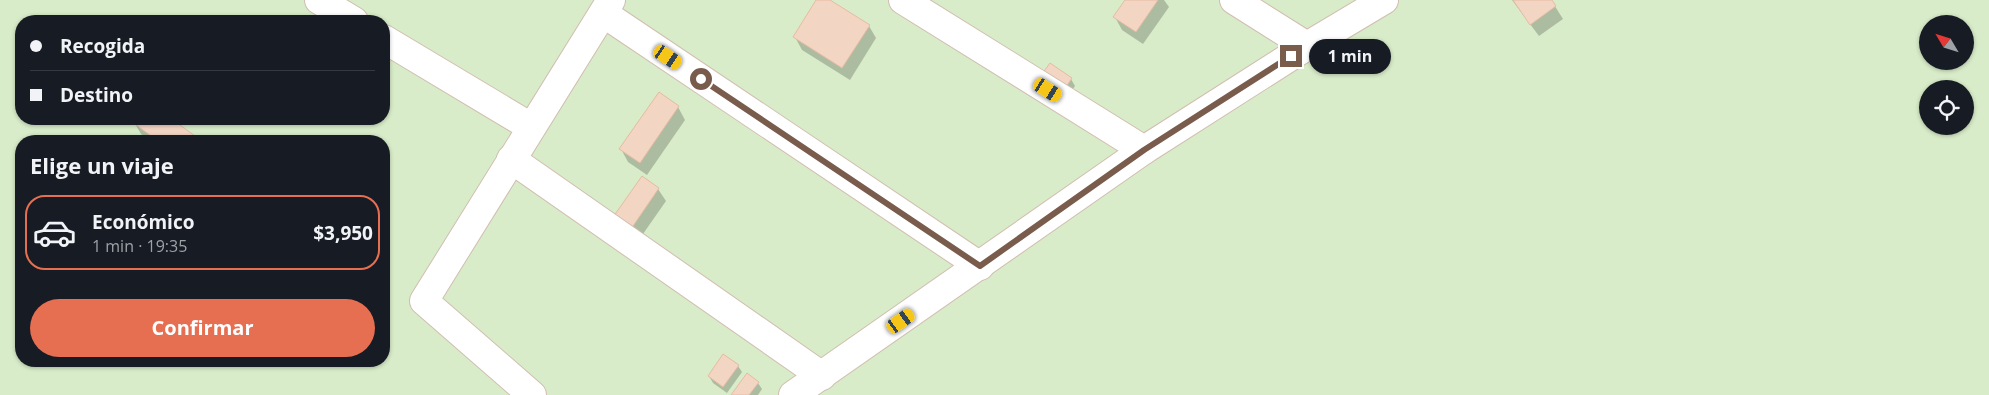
<!DOCTYPE html>
<html lang="es">
<meta charset="utf-8">
<style>
:root{--surface:#171b24;--page:#242831;--text:#f1f3f6;--muted:#9ea1a6;--line:#363941;--accent:#e76f51}
body{margin:0;font-family:"Open Sans",sans-serif;background:var(--page);color:var(--text);height:100vh;display:flex;flex-direction:column;font-size:19px;white-space:nowrap}
*{box-sizing:border-box;margin:0}
p{font-size:16px;color:var(--muted)}
.icon{flex:none;width:28px;height:28px;fill:none;stroke:currentColor;stroke-width:2;stroke-linecap:round;stroke-linejoin:round}
.map{position:relative;flex:1;overflow:hidden}
.details{position:absolute;left:15px;top:135px;width:375px;height:232px;display:flex;flex-direction:column;background:var(--surface);border-radius:20px;box-shadow:0 1px 4px #0004}
.details>*{flex:none}
.banner{position:absolute;left:15px;top:15px;width:375px;height:110px;border-radius:20px;box-shadow:0 1px 4px #0004;display:grid;align-content:center;height:110px;padding:0 15px;background:var(--surface)}
.needle{width:32px;rotate:308deg}
.fabs{position:absolute;left:1919px;top:15px;display:grid;gap:10px}
.fabs a{display:grid;place-items:center;width:55px;height:55px;border-radius:50%;background:var(--surface);box-shadow:0 1px 4px #0004;font-size:25px}
.end{position:absolute;width:22px;height:22px;margin:-11px;border:6px solid #7a5c4d;background:#fff;box-shadow:0 0 0 2px #fff}
.from{border-radius:50%}
.bubble{position:absolute;height:35px;border-radius:18px;background:var(--surface);box-shadow:0 1px 4px #0004;font-size:16px;font-weight:700;line-height:35px;text-align:center}
.car{position:absolute;width:15px;height:30px;margin:-15px -8px;border-radius:6px;box-shadow:0 0 4px 1px #0007;background:linear-gradient(#f5c518 24%,#345 0 40%,#f5c518 0 76%,#345 0 86%,#f5c518 0)}
.banner b{display:flex;align-items:center;gap:18px;height:48px;font-size:19px}
.banner b+b{border-top:1px solid var(--line)}
.banner i{width:12px;height:12px;background:var(--text)}
ul{padding:0;list-style:none}
li{display:flex;align-items:center;gap:15px;height:75px;margin:0 10px 8px;padding:0 5px;border:2px solid transparent;border-radius:20px}
li div{flex:1}
li b{display:block;font-size:19px}
li em{font-style:normal;font-weight:700}
li.active{border-color:var(--accent)}
li>.icon{width:45px;height:45px;stroke-width:1.5}
h2{padding:0 15px;font-size:22px;line-height:60px}
.action{display:flex;gap:10px;margin-top:auto;padding:10px 15px}
.action a{flex:1;height:58px;border-radius:30px;background:var(--accent);color:#fff;font-size:20px;font-weight:700;line-height:58px;text-align:center}
.map>svg:first-child{display:block}
.green{fill:#d8ecc9;fill-rule:evenodd}
.shadow{fill:#0003}
.building{fill:#f3d5c3;stroke:#e6bba3}
.lines{fill:none;stroke-linecap:round;stroke-linejoin:round}
.minor-casing{stroke:#d1beb0;stroke-width:30}
.minor{stroke:#fff;stroke-width:28}
.route{stroke:#7a5c4d;stroke-width:6}
</style>
<div class="map">
<svg width="1989" height="395" viewBox="0 0 1989 395">
<rect width="100%" height="100%" fill="#fdf6ec"/>
<path class="green" d="M0 0H1989V395H0ZM21 21H384V119H21ZM1928 24H1965V61H1928ZM1928 89H1965V126H1928ZM21 141H384V361H21Z"/>
<g class="shadow">
<polygon points="818,0 828,0 869,26 876,38 850,80 802,50 795,37"/>
<polygon points="1127,0 1164,0 1169,7 1143,44 1122,30 1115,17"/>
<polygon points="1512,0 1551,0 1563,19 1539,36"/>
<polygon points="1050,64 1071,79 1075,86 1066,99"/>
<polygon points="678,107 685,120 647,175 628,162 621,149"/>
<polygon points="136,119 169,119 198,141 150,141 141,134 134,122"/>
<polygon points="658,189 666,201 636,244 613,220"/>
<polygon points="738,366 742,372 727,393 713,383 709,376"/>
<polygon points="758,383 762,389 758,395 733,395"/>
</g>
<g class="building">
<polygon points="816,0 830,0 870,25 842,68 793,37"/>
<polygon points="1125,0 1158,0 1136,32 1113,17"/>
<polygon points="1513,0 1552,0 1556,6 1530,25"/>
<polygon points="1050,63 1072,78 1062,93 1040,77"/>
<polygon points="659,92 679,106 640,163 619,149"/>
<polygon points="134,119 172,119 199,139 197,141 158,141 132,122"/>
<polygon points="642,176 659,188 629,232 611,220"/>
<polygon points="723,354 739,365 723,387 708,376"/>
<polygon points="747,373 759,382 749,395 731,395"/>
</g>
<g class="lines">
<g class="minor-casing">
<g id="minor">
<polyline points="319,0 354,21"/>
<polyline points="903,0 1144,150"/>
<polyline points="1234,0 1307,46"/>
<polyline points="603,13 980,266"/>
<polyline points="384,39 531,127"/>
<polyline points="511,159 822,376"/>
<polyline points="532,395 424,301 611,0"/>
<polyline points="793,395 1144,150 1307,46 1384,0"/>
</g>
</g>
<use href="#minor" class="minor"/>
</g>
<g class="lines">
<polyline class="route" points="701,79 980,266 1144,150 1291,56"/>
</g>
</svg>
<div class="fabs">
<a><svg class="needle" viewBox="-14 -14 28 28"><path d="M0-13l5 13h-10z" fill="#e53935"/><path d="M0 13l5-13h-10z" fill="#9ea1a6"/></svg></a>
<a><svg class="icon" aria-label="locate" viewBox="0 0 24 24"><circle cx="12" cy="12" r="6"/><path d="M12 2v4M12 18v4M2 12h4M18 12h4"/></svg></a>
</div>
<i class="end from" style="left:701px;top:79px"></i>
<i class="end" style="left:1291px;top:56px"></i>
<div class="bubble" style="left:1309px;top:39px;width:82px">1 min</div>
<i class="car" style="left:668px;top:57px;rotate:124deg"></i>
<i class="car" style="left:1048px;top:90px;rotate:122deg"></i>
<i class="car" style="left:901px;top:321px;rotate:55deg"></i>
<div class="banner">
<b><i class="from"></i>Recogida</b>
<b><i></i>Destino</b>
</div>
<section class="details">
<h2>Elige un viaje</h2>
<ul>
<li class="active"><svg class="icon" aria-label="car" viewBox="0 0 24 24"><path d="M5 17H2v-5l4-1 3-4h7l3 4 3 1v5h-3M9 17h6M6 11h13"/><circle cx="7" cy="17" r="2"/><circle cx="17" cy="17" r="2"/></svg><div><b>Económico</b><p>1 min · 19:35</p></div><em>$3,950</em></li>
</ul>
<div class="action"><a>Confirmar</a></div>
</section>
</div>
